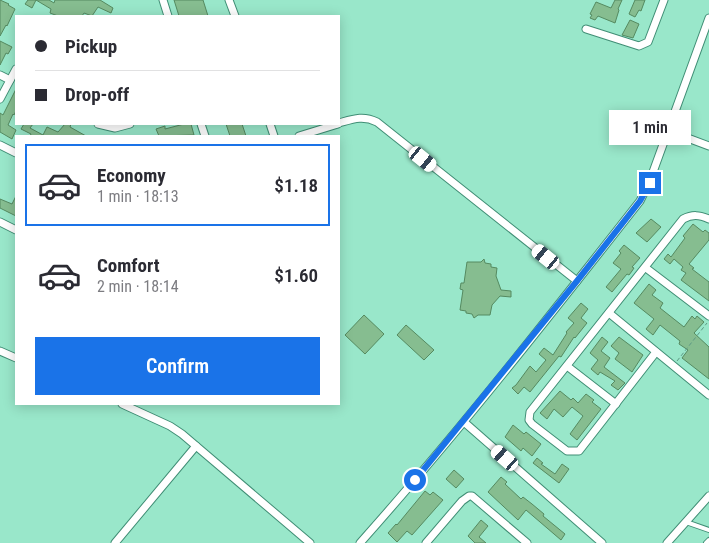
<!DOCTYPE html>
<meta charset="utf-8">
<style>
:root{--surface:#fff;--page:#f7f7f7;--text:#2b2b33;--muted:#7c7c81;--line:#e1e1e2;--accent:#1a73e8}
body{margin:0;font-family:"Roboto Condensed",sans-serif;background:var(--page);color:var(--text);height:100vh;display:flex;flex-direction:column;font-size:19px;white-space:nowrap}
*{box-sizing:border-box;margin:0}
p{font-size:16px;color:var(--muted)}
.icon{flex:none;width:28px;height:28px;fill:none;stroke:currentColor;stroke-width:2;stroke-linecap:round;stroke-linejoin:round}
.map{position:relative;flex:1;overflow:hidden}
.panel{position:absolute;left:15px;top:135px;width:325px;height:270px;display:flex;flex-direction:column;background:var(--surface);border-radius:0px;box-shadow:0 2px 12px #0003}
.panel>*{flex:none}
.hud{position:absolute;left:15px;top:15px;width:325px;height:110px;border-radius:0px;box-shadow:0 2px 12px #0003;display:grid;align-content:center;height:110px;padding:0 20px;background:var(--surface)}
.end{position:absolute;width:22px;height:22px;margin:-11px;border:6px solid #1a73e8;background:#fff;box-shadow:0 0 0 2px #fff}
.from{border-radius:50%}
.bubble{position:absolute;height:35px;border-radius:0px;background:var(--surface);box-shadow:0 2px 12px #0003;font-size:16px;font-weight:600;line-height:35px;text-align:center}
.car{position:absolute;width:15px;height:30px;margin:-15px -8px;border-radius:6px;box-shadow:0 0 4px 1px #0007;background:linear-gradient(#fff 24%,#345 0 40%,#fff 0 76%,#345 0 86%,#fff 0)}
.hud b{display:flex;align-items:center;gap:18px;height:48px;font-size:19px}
.hud b+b{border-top:1px solid var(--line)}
.hud i{width:12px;height:12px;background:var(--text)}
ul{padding:9px 0 0;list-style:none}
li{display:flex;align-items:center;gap:15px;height:82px;margin:0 10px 8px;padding:0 10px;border:2px solid transparent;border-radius:0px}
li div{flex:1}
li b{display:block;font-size:19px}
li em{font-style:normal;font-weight:600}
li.current{border-color:var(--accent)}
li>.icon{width:45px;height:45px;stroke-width:1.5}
.button{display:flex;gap:10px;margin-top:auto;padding:10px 20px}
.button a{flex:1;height:58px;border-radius:0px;background:var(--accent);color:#fff;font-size:20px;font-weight:600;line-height:58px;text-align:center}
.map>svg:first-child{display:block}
.building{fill:#86bd90;stroke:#558a60}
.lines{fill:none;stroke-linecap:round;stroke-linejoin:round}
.service-casing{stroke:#408e75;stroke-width:6}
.minor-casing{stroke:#408e75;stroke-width:9}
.path{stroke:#5d9984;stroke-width:1;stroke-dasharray:4 2.5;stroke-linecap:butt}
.service{stroke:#fff;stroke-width:4}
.minor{stroke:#fff;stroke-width:7}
.route{stroke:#1a73e8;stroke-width:6}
</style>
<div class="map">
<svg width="709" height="543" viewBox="0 0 709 543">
<rect width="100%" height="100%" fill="#99e7ca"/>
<g class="building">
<polygon points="0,0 9,4 8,5 15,9 7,26 6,25 0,36"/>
<polygon points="28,0 49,0 54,3 55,0 100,0 113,8 111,13 98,7 92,16 84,13 82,16 58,16 50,13 51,9 36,0 32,8 25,4"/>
<polygon points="174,0 203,0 208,16 179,16"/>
<polygon points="615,0 622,0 618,9 619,10 615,23 598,16 595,20 590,18 592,15 590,14 596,2 611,8"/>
<polygon points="635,0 645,0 641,11 639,10 635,17 629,14"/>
<polygon points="630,20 639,24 633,38 622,35"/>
<polygon points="0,41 12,47 8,54 6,53 0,65"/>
<polygon points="16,89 16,111 14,115 13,114 8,125 16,130 12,139 0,132 0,113 3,115"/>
<polygon points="24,124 33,124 30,128 43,135 47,127 58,132 65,124 71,124 70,127 86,136 30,136 31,134 21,129"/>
<polygon points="184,124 191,124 194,135 159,136 156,129 165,126 165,129"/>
<polygon points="226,124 242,124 246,136 230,136"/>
<polygon points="16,196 16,216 0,208 0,199 12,204"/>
<polygon points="651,219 661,227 647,242 636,233"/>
<polygon points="693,224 703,232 705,230 709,233 709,240 689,264 694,268 692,269 709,282 709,301 681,280 686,273 681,270 683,267 674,259 670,264 664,259 668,254 671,257 685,238 683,236"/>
<polygon points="624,245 640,258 632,267 634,268 632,271 629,275 627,274 612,292 606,287 621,269 613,263 621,253 619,251"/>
<polygon points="484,259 485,263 491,264 491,267 497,268 496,276 501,290 511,291 511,297 500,296 492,305 490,315 478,315 474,318 472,314 466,313 466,311 460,310 463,290 460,289 461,283 464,283 467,262 481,262"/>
<polygon points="649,284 656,290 652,295 663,303 660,308 684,327 692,316 695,319 697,316 704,322 694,333 709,347 709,379 682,358 688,350 679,344 680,341 660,325 653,335 646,329 654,319 634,303"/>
<polygon points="581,303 588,309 581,318 587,323 575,338 574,337 561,357 559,356 530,392 524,387 518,394 512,388 516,385 530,366 536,372 546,360 539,354 544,348 553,355 567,333 566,332 574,323 568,318"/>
<polygon points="364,315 384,334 365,354 345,335"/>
<polygon points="406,325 434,350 424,360 397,335"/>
<polygon points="602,337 608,342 601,351 610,358 604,367 625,383 618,390 611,385 615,381 600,372 598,375 591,369 598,360 590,353"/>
<polygon points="619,337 643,355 632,372 615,359 619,353 611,346"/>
<polygon points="560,391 571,400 573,398 578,403 586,394 594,400 592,402 601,409 577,440 570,434 583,416 572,407 563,417 554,409 547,419 540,413"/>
<polygon points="513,425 524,434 526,432 541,444 532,456 523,448 521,451 505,437"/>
<polygon points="537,458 543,463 541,464 555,474 562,464 569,469 559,483 533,463"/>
<polygon points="454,470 464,479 456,488 446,479"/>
<polygon points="501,477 507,482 505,484 521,499 523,497 532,504 544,514 543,516 565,534 561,540 526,510 518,520 488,492"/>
<polygon points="425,491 430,495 433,492 443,500 412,535 407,531 397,542 388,533 396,524 397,525"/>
<polygon points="481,520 488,526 479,537 486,543 475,543 468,536"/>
</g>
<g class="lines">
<g class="service-casing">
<g id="service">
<polyline points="686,522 709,530"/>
<polyline points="706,543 709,540"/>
</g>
</g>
<g class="minor-casing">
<g id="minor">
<polyline points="163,0 168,16"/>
<polyline points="229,0 235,16"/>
<polyline points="586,29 639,46 648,42 664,0"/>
<polyline points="0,75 10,80"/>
<polyline points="0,99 16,69"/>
<path d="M339 123C353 119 363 115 377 122L577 281"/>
<polyline points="98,124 115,128 130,124"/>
<polyline points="201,124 205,136"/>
<polyline points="270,124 274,136"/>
<polyline points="669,131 709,146"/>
<polyline points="299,136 338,124"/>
<polyline points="0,145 16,153"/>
<polyline points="0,222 16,230"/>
<polyline points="646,268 709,316"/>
<polyline points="609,313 709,395"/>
<polyline points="0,351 16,358"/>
<path d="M656 352 579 451H567L532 424 529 420 530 412 683 219C693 214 699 215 709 219"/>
<polyline points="567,366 616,404"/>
<polyline points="122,404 170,426 182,434 310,543"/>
<polyline points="464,422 602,543"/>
<polyline points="115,543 196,446"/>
<path d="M360 543C458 433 549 317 640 201L649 183 709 18"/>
<polyline points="426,543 462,501 469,496 472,496 527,543"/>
<polyline points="667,543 709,496"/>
</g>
</g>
<polyline class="path" points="677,361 707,323"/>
<use href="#service" class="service"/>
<use href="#minor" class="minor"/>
</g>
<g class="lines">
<polyline class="route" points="415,480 577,281 640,201 650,183"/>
</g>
</svg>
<i class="end from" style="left:415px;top:480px"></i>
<i class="end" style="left:650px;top:183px"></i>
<div class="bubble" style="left:609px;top:110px;width:82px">1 min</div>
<i class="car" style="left:423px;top:159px;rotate:129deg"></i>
<i class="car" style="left:546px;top:257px;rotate:309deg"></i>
<i class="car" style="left:505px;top:458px;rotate:311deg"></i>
<div class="hud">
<b><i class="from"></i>Pickup</b>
<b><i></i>Drop-off</b>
</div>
<section class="panel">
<ul>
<li class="current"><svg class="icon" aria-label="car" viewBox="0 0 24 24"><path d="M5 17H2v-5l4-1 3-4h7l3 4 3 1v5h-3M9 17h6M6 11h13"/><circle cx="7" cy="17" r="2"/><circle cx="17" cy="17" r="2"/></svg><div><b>Economy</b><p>1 min · 18:13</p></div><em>$1.18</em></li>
<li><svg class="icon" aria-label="car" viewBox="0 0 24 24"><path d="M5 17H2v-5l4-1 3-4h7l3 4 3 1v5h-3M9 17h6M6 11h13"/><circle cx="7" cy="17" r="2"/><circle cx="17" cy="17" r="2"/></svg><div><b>Comfort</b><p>2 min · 18:14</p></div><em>$1.60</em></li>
</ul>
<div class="button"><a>Confirm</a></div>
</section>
</div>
